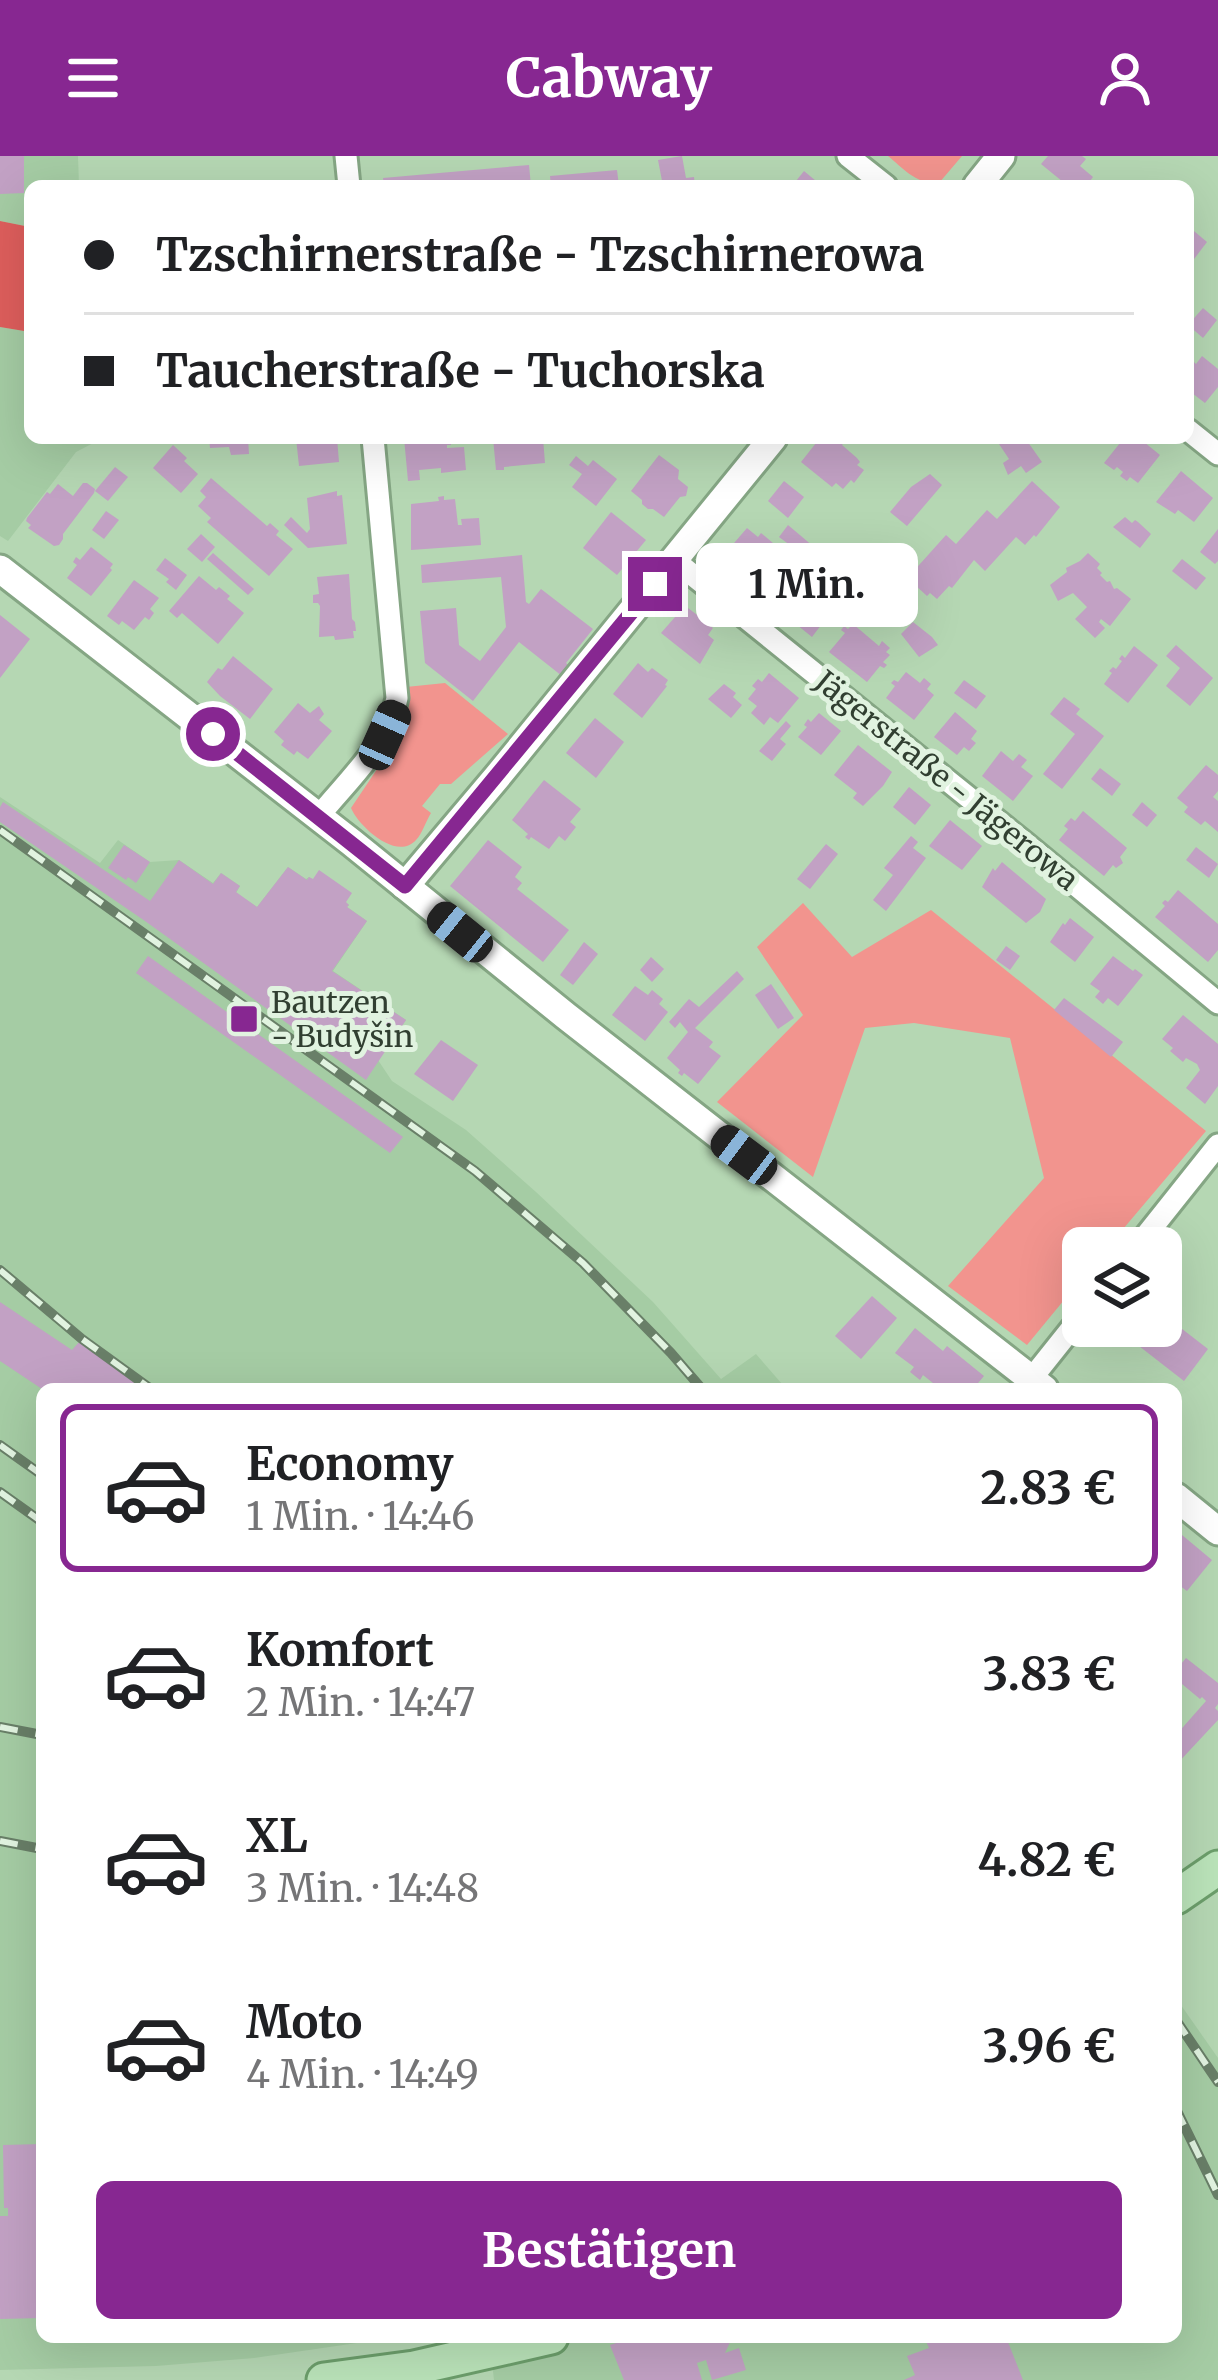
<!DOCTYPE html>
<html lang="de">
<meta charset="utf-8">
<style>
:root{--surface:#fff;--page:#f6f6f6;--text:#202124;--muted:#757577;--line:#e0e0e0;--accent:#872791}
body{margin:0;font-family:Merriweather,serif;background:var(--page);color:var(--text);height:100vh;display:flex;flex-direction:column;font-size:45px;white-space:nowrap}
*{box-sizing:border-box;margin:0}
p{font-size:39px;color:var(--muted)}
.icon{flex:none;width:66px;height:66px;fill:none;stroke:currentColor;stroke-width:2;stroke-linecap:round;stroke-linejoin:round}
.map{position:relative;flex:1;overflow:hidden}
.drawer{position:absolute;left:36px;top:1227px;width:1146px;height:960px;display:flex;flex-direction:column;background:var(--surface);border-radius:18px;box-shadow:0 12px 48px #0002}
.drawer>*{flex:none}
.hud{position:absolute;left:24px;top:24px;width:1170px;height:264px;border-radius:18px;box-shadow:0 12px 48px #0002;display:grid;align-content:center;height:264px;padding:0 60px;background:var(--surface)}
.tools{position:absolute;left:1062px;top:1071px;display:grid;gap:24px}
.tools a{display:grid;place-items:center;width:120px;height:120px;border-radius:18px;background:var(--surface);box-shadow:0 12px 48px #0002;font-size:60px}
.end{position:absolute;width:54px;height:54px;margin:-27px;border:15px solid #872791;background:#fff;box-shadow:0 0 0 6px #fff}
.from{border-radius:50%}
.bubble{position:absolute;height:84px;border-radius:18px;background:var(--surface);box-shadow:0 12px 48px #0002;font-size:39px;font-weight:700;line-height:84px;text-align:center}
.car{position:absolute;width:36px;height:72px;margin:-36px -18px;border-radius:15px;box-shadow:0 0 9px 3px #0007;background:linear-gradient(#222 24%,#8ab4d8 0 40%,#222 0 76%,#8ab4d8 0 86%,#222 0)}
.hud b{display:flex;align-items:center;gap:42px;height:114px;font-size:45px}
.hud b+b{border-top:3px solid var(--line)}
.hud i{width:30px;height:30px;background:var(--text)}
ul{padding:21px 0 0;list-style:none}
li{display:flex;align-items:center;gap:36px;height:168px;margin:0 24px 18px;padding:0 36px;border:6px solid transparent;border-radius:18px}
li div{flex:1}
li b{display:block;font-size:45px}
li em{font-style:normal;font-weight:700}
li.active{border-color:var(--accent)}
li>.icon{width:108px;height:108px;stroke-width:1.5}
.action{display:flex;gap:24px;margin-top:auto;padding:24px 60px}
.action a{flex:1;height:138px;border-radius:18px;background:var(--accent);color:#fff;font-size:48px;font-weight:700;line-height:138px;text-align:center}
header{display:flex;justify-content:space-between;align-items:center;height:156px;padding:0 60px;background:var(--accent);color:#fff;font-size:54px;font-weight:700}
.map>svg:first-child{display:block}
.built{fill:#a5cca4}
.green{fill:#f2948e}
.forest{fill:#de5e5c}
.building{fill:#c2a1c4}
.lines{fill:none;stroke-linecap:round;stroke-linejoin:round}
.minor-casing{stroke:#85a684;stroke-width:27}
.tertiary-casing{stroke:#85a684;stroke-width:33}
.primary-casing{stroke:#6c9e6b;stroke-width:39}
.minor{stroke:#fff;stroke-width:21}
.tertiary{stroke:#fff;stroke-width:27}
.primary{stroke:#bae3b9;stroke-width:33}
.rail-casing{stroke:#697f68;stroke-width:10}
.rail{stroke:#e1f3e0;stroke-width:6;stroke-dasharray:18;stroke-linecap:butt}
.route{stroke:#872791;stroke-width:15}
.poi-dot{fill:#872791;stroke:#e1f3e0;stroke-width:4.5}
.labels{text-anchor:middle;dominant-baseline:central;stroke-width:10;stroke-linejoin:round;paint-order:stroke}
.street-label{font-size:30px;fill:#313f31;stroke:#e1f3e0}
.poi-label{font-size:30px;fill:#313f31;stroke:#e1f3e0;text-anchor:start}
</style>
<header><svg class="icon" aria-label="menu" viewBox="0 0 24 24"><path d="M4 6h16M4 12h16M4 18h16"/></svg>Cabway<svg class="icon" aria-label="person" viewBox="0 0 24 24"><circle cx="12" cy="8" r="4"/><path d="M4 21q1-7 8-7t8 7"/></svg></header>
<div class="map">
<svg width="1218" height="2224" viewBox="0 0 1218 2224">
<rect width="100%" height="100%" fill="#b5d7b3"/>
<g class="built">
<polygon points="0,0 78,0 79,30 30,30 30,71 0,65"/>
<polygon points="0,171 30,176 30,282 103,282 76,296 8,385 0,380"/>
<polygon points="0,641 100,707 118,684 150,706 179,704 213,727 221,717 240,730 236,737 257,751 288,711 306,723 309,721 349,749 347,751 367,765 333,815 406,864 378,904 392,925 466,974 536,1036 653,1146 721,1223 756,1198 782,1228 776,1233 42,1233 42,2181 398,2181 254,2202 156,2210 0,2214"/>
<polygon points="1176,1842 1218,1902 1218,2224 494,2224 489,2181 1176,2181"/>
</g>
<g class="green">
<path d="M888 0H962L939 27C917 29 904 13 888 0Z"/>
<path d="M445 527 508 578 451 628H440L422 650 431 657C426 665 422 678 416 684 396 706 358 669 351 652L404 573 406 531Z"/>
<polygon points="803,747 852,801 931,754 1206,975 1107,1092 1083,1092 1083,1121 1027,1189 948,1130 1044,1022 1010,882 914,867 865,872 813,1021 717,946 803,859 757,791"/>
</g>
<polygon class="forest" points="0,65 30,71 30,176 0,171"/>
<g class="building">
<polygon points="0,0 24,0 24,37 0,38"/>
<polygon points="682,0 686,22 694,21 695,30 663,30 658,4"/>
<polygon points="1048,0 1082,0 1086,3 1080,10 1093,21 1090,25 1096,30 1068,30 1041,8"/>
<polygon points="529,9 531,30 384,30 383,22"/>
<polygon points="617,14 619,30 551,30 550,20"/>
<polygon points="804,15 822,30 792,30"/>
<polygon points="1188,70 1207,86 1188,111"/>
<polygon points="1203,152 1217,164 1203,182 1188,169"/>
<polygon points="1202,200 1218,213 1218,231 1205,247 1188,234 1188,218 1194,211 1190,208 1193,205 1196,208"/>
<polygon points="209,282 248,282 249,298 231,299 229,291 210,292"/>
<polygon points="296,282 337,282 339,306 299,310"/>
<polygon points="404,282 451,284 451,289 447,289 447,292 464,291 466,314 441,317 441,312 419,314 420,324 408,325"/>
<polygon points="493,282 543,282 545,307 504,311 504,314 496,314"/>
<polygon points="820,282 842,282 845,285 842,289 857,302 860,306 857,309 864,314 854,327 851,324 843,333 836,327 832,331 801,306"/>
<polygon points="1002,282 1025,282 1042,306 1026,317 1021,310 1008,319 1003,307 1009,303 997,285"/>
<polygon points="1124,282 1139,282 1160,299 1138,327 1130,321 1127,325 1120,320 1123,316 1117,311 1114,314 1104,307"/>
<polygon points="173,289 187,302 184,305 198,318 181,337 153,312"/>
<polygon points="659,299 679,314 678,323 688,331 686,340 680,341 664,361 653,353 648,353 642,348 642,344 631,335"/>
<polygon points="576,300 588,310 593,304 617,323 596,350 572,331 582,318 569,309"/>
<polygon points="115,311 128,321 108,345 95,335"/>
<polygon points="1181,315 1213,342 1194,366 1178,354 1175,358 1156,346"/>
<polygon points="930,318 942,329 907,370 890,356 911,331"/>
<polygon points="211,322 267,370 270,367 279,375 276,379 293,393 269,420 207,366 211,362 198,350 206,341 200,335"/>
<polygon points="784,325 804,341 788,362 768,345"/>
<polygon points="1032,325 1060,351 1036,381 1034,379 1025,389 1016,381 985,415 974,404 952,432 949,430 937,443 930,437 927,440 914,428 917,425 911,418 946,379 956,388 987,354 997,363"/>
<polygon points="83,327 87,327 95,333 94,337 63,378 63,383 59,389 54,390 28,372 31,369 26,365 27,362 47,336 50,338 58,328 73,340"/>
<polygon points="337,335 337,340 342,339 347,388 308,392 284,369 291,361 307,377 310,373 307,342"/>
<polygon points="444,340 444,344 455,343 458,369 462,369 461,363 479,362 481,389 411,394 411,348 439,345 438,341"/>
<polygon points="106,355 119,364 104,383 92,374"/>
<polygon points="611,356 646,384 617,419 583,392"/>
<polygon points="1125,361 1132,367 1135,364 1138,366 1151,378 1140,392 1113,371"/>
<polygon points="788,369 820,396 816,401 826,408 828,405 832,408 830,412 847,425 836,439 806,416 795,430 768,408 749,431 723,410 722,401 747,372 758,381 761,377 792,403 798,395 779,381"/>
<polygon points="1218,373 1218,405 1215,408 1200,396"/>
<polygon points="201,378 215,391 202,406 187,393"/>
<polygon points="91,391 113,408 110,412 112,414 91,440 67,422 77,409 73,406 76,401 80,404"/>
<polygon points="213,397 254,433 248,439 207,403"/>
<polygon points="1088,397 1100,408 1097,412 1102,417 1100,419 1107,426 1110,425 1114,433 1117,432 1131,443 1110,470 1101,463 1099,466 1105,472 1095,482 1075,463 1087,451 1073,437 1058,445 1050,429 1067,416 1066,412 1080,405"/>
<polygon points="522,399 526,446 529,448 541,433 593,473 566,507 570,511 562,520 519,486 473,545 425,507 420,455 456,452 459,489 480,505 506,471 501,421 422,427 421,409"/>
<polygon points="165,402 187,419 176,434 166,426 169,423 156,414"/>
<polygon points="1182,403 1206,422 1196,434 1172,415"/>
<polygon points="349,418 352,463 355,466 356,475 353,475 354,482 335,484 334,480 319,481 320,450 318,447 313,447 313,439 319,438 317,421"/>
<polygon points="199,420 216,434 219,431 230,440 227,443 244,457 218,488 182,457 177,462 169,455"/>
<polygon points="134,424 159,442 150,453 154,457 149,464 145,461 134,474 122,465 119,469 107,460"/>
<polygon points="805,435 825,451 828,447 834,452 812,481 786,460"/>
<polygon points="682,447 688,447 688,452 705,465 708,461 713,464 709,469 713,472 708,479 714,484 700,508 661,477 683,452"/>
<polygon points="0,459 30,483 0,522"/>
<polygon points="913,466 932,481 938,489 919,501 901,478"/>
<polygon points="853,468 879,490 882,485 890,492 886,496 890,499 883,506 887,509 884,512 880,510 867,526 829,496 845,477 841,474 844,470 848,473"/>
<polygon points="1176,489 1213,522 1190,550 1166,530 1180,512 1166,500"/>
<polygon points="1134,490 1158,509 1128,547 1104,528 1112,517 1109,515 1113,511 1116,513 1122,505 1119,503 1122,499 1125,502"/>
<polygon points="233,500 273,533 250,563 220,540 207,526 218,512 222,514"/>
<polygon points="638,507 648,516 652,512 668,524 665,529 667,530 642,562 613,538"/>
<polygon points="906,516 920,527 924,522 931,528 927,533 934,539 914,564 886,542 895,530 891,527 894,524 898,526"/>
<polygon points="769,517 799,542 778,567 770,561 764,569 751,557 757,550 748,543 756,533 752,530 758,523 762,526"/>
<polygon points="964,524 986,540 976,553 954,537"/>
<polygon points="724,528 736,537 733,541 742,549 731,562 708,543"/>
<polygon points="1064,541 1080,553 1076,558 1104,580 1062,633 1043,618 1075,578 1050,558"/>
<polygon points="298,547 310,557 319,550 324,558 319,564 332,575 308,603 297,595 294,599 281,589 284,585 274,576"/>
<polygon points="955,556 977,575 971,583 976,587 969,595 964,591 957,599 934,581"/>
<polygon points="819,557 841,575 821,599 798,581 807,571 804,569 808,563 811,566"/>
<polygon points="595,562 624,586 596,622 566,597"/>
<polygon points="786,565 791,570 780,583 786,588 772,605 759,595"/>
<polygon points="858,589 892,616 883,630 863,650 853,642 857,637 834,619"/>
<polygon points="1001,595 1013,605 1019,598 1027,604 1021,611 1033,620 1013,645 982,620"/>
<polygon points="1206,609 1218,619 1218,635 1213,641 1218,645 1218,676 1205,665 1201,669 1184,656 1188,651 1177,642"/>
<polygon points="1100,612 1121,628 1112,640 1091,623"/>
<polygon points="544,624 581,653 570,666 576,671 565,685 559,680 549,693 531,681 529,684 525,681 528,678 512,664"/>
<polygon points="909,631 931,649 915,669 893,651"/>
<polygon points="3,646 150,745 179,704 213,728 221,717 240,730 236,736 257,751 288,711 307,724 309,721 313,723 319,714 352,737 346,746 349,749 347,751 367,765 332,815 406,864 366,924 145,765 0,666 0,651"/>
<polygon points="1142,646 1157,659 1147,671 1132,659"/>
<polygon points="1083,655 1127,692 1120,701 1123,707 1116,712 1113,709 1104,720 1059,684 1068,673 1064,670 1071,662 1075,665"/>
<polygon points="950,664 982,690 962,714 929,690"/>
<polygon points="911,680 918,686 913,692 926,702 886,755 873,744 893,719 884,712"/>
<polygon points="488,684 522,711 515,721 522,727 517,733 569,774 543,806 450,730"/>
<polygon points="826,688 838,698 810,733 797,723"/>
<polygon points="124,689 150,706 136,727 128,721 126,724 108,712"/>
<polygon points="1196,691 1218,708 1209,722 1186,704"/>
<polygon points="1002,706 1046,743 1040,756 1026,767 982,731 993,712 995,715"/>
<polygon points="1178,734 1218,768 1218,794 1208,806 1155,761 1165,750 1162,747 1165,744 1168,746"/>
<polygon points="1070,762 1094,781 1075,806 1050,786 1063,767 1065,769"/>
<polygon points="584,786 598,798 573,829 560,819"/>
<polygon points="1006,790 1020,800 1010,814 996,804"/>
<polygon points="148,800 403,981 390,997 136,817"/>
<polygon points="1113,800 1133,815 1135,813 1143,819 1118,850 1108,842 1103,848 1095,841 1100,835 1090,828"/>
<polygon points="651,801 664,813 652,826 640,814"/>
<polygon points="737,815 744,823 695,872 713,886 709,891 721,900 698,928 684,917 682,920 678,917 680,914 667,902 688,876 680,866 675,872 669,866 689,843 699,851"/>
<polygon points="771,828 794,862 778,873 755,839"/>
<polygon points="635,830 648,839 652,834 663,843 659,848 668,856 645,885 612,859"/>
<polygon points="1064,842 1123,886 1111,901 1054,854"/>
<polygon points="1183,859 1218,888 1218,930 1205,948 1186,932 1200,914 1197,908 1186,902 1183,906 1170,895 1173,892 1162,883"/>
<polygon points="441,884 478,909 453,945 414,918"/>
<polygon points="872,1140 897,1162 861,1203 835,1180"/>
<polygon points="0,1146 72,1194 80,1185 147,1233 42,1233 0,1205"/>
<polygon points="1164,1159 1208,1193 1184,1225 1139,1190 1155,1170 1161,1170"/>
<polygon points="915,1172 943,1195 947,1190 984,1220 973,1233 928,1233 933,1227 923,1219 920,1224 910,1216 914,1211 895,1197"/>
<polygon points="1176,1374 1212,1404 1187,1435 1176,1427"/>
<polygon points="1186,1502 1218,1527 1218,1548 1215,1552 1218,1555 1218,1564 1176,1609 1176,1579 1206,1545 1202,1541 1200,1543 1176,1523 1176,1514"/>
<polygon points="42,1988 42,2162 0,2163 0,2060 8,2060 8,2052 4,2052 3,1989"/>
<polygon points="635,2181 728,2181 731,2184 725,2197 739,2192 746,2214 712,2224 706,2204 697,2207 702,2224 624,2224 610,2189"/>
<polygon points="924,2181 1006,2181 1023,2224 904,2224 915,2219 907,2200 929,2192"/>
</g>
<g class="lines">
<g class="minor-casing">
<g id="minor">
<polyline points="346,0 349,30"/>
<polyline points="848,0 886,30"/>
<polyline points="1188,274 1218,298"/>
<polyline points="674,404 1025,687 1218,847"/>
<path d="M319 660C347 625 389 588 397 542L373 282"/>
<polyline points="1136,1092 1218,989"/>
<polyline points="1032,1222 1083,1158"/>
</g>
</g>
<g class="tertiary-casing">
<g id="tertiary">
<polyline points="977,30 1001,0"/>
<polyline points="0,413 351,686 566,860 1044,1233"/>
<polyline points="405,730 497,621 773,282"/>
<polyline points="1176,1341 1218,1375"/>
</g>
</g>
<g class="primary-casing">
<g id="primary">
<polyline points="1176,1741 1218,1712"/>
<polyline points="324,2224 414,2212 551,2181"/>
</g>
</g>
<use href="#minor" class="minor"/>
<use href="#tertiary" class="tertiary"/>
<use href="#primary" class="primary"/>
<g class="rail-casing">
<g id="rail">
<polyline points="0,674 475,1015 583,1107 671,1197 702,1233"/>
<polyline points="0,1114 82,1183 151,1233"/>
<polyline points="0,1289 42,1319"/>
<polyline points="0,1336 42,1366"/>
<polyline points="0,1571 42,1579"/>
<polyline points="0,1685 42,1693"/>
<polyline points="1176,1864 1218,1926"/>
<polyline points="1176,1953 1218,2039"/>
</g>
</g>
<use href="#rail" class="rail"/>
</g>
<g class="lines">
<polyline class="route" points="213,578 405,730 655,428"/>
</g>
<rect class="poi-dot" x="229" y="848" width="30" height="30" rx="6"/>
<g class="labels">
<g class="street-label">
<text transform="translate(947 624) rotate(39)">Jägerstraße - Jägerowa</text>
</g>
<g class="poi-label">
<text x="271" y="846">Bautzen<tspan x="271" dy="34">- Budyšin</tspan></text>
</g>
</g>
</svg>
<div class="tools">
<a><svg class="icon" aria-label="layers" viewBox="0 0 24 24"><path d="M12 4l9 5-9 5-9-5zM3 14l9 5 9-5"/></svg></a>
</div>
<i class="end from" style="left:213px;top:578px"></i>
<i class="end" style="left:655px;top:428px"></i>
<div class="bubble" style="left:696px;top:387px;width:222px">1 Min.</div>
<i class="car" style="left:385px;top:579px;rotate:24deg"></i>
<i class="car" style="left:460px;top:776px;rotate:309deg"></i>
<i class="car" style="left:744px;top:999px;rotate:307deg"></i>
<div class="hud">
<b><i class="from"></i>Tzschirnerstraße - Tzschirnerowa</b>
<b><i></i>Taucherstraße - Tuchorska</b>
</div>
<section class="drawer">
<ul>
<li class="active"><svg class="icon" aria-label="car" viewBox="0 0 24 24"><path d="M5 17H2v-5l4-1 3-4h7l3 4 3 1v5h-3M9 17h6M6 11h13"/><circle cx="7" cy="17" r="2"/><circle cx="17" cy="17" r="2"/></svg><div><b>Economy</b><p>1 Min. · 14:46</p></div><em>2.83 €</em></li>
<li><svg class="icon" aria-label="car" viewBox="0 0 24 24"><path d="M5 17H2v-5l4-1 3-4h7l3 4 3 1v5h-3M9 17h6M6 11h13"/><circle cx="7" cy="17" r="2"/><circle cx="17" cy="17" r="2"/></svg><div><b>Komfort</b><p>2 Min. · 14:47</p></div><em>3.83 €</em></li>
<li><svg class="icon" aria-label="car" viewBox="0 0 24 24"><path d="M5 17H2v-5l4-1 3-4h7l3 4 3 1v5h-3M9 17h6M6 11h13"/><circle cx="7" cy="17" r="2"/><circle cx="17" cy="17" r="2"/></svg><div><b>XL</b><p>3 Min. · 14:48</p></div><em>4.82 €</em></li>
<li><svg class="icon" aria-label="car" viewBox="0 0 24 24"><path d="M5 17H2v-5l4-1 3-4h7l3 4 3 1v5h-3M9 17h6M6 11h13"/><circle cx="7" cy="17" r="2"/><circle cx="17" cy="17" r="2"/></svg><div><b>Moto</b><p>4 Min. · 14:49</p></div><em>3.96 €</em></li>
</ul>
<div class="action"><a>Bestätigen</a></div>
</section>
</div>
